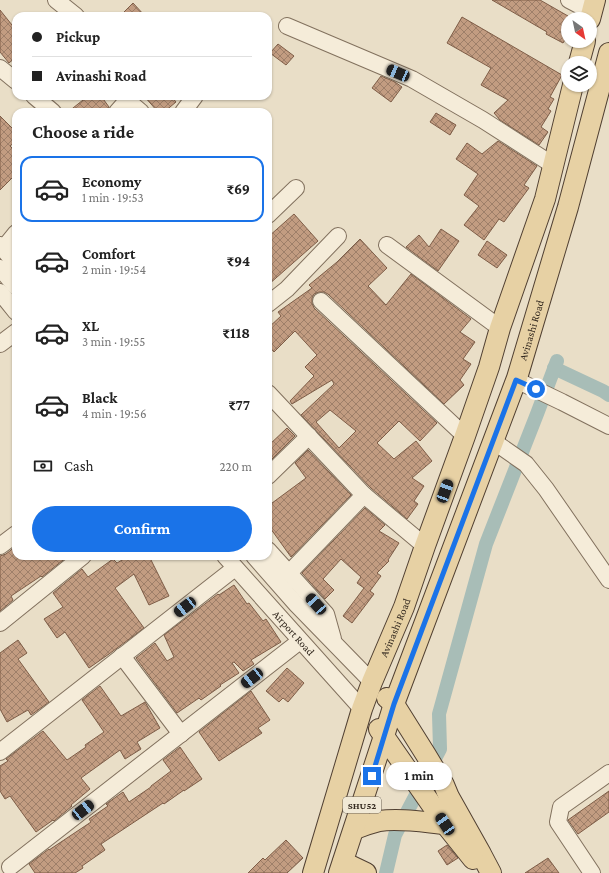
<!DOCTYPE html>
<meta charset="utf-8">
<style>
:root{--surface:#fff;--page:#f2f2f2;--text:#222;--muted:#767676;--line:#e0e0e0;--accent:#1a73e8}
body{margin:0;font-family:"Crimson Pro",serif;background:var(--page);color:var(--text);height:100vh;display:flex;flex-direction:column;font-size:15px;white-space:nowrap}
*{box-sizing:border-box;margin:0}
p{font-size:13px;color:var(--muted)}
.icon{flex:none;width:22px;height:22px;fill:none;stroke:currentColor;stroke-width:2;stroke-linecap:round;stroke-linejoin:round}
.map{position:relative;flex:1;overflow:hidden}
.details{position:absolute;left:12px;top:108px;width:260px;height:452px;display:flex;flex-direction:column;background:var(--surface);border-radius:12px;box-shadow:0 1px 3px #0004}
.details>*{flex:none}
.top-card{position:absolute;left:12px;top:12px;width:260px;height:88px;border-radius:12px;box-shadow:0 1px 3px #0004;display:grid;align-content:center;height:88px;padding:0 20px;background:var(--surface)}
.needle{width:26px;rotate:147deg}
.tools{position:absolute;left:561px;top:12px;display:grid;gap:8px}
.tools a{display:grid;place-items:center;width:36px;height:36px;border-radius:50%;background:var(--surface);box-shadow:0 1px 3px #0004;font-size:20px}
.end{position:absolute;width:18px;height:18px;margin:-9px;border:5px solid #1a73e8;background:#fff;box-shadow:0 0 0 2px #fff}
.from{border-radius:50%}
.bubble{position:absolute;height:28px;border-radius:14px;background:var(--surface);box-shadow:0 1px 3px #0004;font-size:13px;font-weight:700;line-height:28px;text-align:center}
.car{position:absolute;width:12px;height:24px;margin:-12px -6px;border-radius:5px;box-shadow:0 0 3px 1px #0007;background:linear-gradient(#222 24%,#8ab4d8 0 40%,#222 0 76%,#8ab4d8 0 86%,#222 0)}
.top-card b{display:flex;align-items:center;gap:14px;height:38px;font-size:15px}
.top-card b+b{border-top:1px solid var(--line)}
.top-card i{width:10px;height:10px;background:var(--text)}
ul{padding:0;list-style:none}
li{display:flex;align-items:center;gap:12px;height:66px;margin:0 8px 6px;padding:0 12px;border:2px solid transparent;border-radius:12px}
li div{flex:1}
li b{display:block;font-size:15px}
li em{font-style:normal;font-weight:700}
li.on{border-color:var(--accent)}
li>.icon{width:36px;height:36px;stroke-width:1.5}
h2{padding:0 20px;font-size:18px;line-height:48px}
.pay{display:flex;align-items:center;gap:10px;height:44px;padding:0 20px;font-size:15px}
.pay p{margin-inline-start:auto}
.primary-button{display:flex;gap:8px;margin-top:auto;padding:8px 20px}
.primary-button a{flex:1;height:46px;border-radius:24px;background:var(--accent);color:#fff;font-size:16px;font-weight:700;line-height:46px;text-align:center}
.map>svg:first-child{display:block}
.lines{fill:none;stroke-linecap:round;stroke-linejoin:round}
.canal{stroke:#a8bdb7;stroke-width:14}
.building{fill:url(#building-cross-hatch);stroke:#7e5d47;fill-rule:evenodd}
.minor-casing{stroke:#82715e;stroke-width:18}
.major-casing{stroke:#514032;stroke-width:22}
.minor{stroke:#f5ecd9;stroke-width:16}
.major{stroke:#e7d1a4;stroke-width:20}
.route{stroke:#1a73e8;stroke-width:5}
.labels{text-anchor:middle;dominant-baseline:central;stroke-width:3.5;stroke-linejoin:round;paint-order:stroke}
.shield{fill:#f1e9d6;stroke:#6d6357;stroke-width:1}
.shield-label{font-size:10px;font-weight:bold;fill:#342a20}
.street-label{font-size:11px;fill:#342a20;stroke:#f1e9d6}
</style>
<div class="map">
<svg width="609" height="873" viewBox="0 0 609 873">
<defs>
<pattern id="building-cross-hatch" width="8" height="8" patternUnits="userSpaceOnUse"><rect width="8" height="8" fill="#c29c81"/><path d="M0 0l8 8M0 8l8-8" fill="none" stroke="#9e7f69"/></pattern>
</defs>
<rect width="100%" height="100%" fill="#e9dec7"/>
<g class="lines">
<g class="canal">
<polyline points="554,368 603,391 609,395"/>
<polyline points="386,873 395,835 440,749 439,714 486,544 537,414 557,361"/>
</g>
</g>
<g class="building">
<polygon points="492,0 540,0 568,16 568,35 563,43 546,34 547,32"/>
<polygon points="133,3 145,16 120,16"/>
<polygon points="0,10 16,30 16,57 9,63 0,52"/>
<polygon points="462,17 562,75 550,97 554,99 548,109 551,111 541,127 548,132 539,145 500,120 494,113 508,100 481,85 491,68 447,43"/>
<polygon points="278,44 294,56 286,65 270,53"/>
<polygon points="381,76 395,82 402,87 391,102 372,88"/>
<polygon points="88,96 101,96 109,107 108,112 68,112"/>
<polygon points="144,96 171,96 176,102 164,112 158,112"/>
<polygon points="436,113 456,125 450,135 430,122"/>
<polygon points="0,116 16,132 16,141 10,146 16,152 16,174 0,190"/>
<polygon points="498,141 537,166 524,185 529,188 504,222 499,219 484,240 464,225 479,206 464,195 478,174 456,159 467,143 482,154"/>
<polygon points="294,214 318,241 268,285 268,237"/>
<polygon points="441,229 459,241 438,271 406,247 419,235 429,247"/>
<path d="M360 239 387 268 368 286 386 305 411 274 471 319 460 332 475 342 463 359 471 364 460 380 464 385 444 404 328 294 324 292H319L314 294 312 298V303L314 308 437 423 420 441 399 421 377 443 394 459 416 441 432 461 412 478 424 486 414 501 418 504 407 519 371 488 301 415 334 384 332 380 292 404 290 401 314 376 305 367 317 355 295 331 274 352 268 345V328L281 316 278 312 312 288 309 285 337 262ZM330 410 356 431 339 448 316 422Z"/>
<polygon points="487,241 507,255 497,268 478,255"/>
<polygon points="287,428 295,436 268,463 268,446"/>
<polygon points="308,450 351,495 291,557 268,525 268,506 306,478 295,463"/>
<polygon points="365,508 385,525 379,531 399,543 388,560 389,561 377,573 381,576 370,591 374,594 352,623 343,616 364,588 357,583 361,577 341,559 323,579 334,590 325,599 302,573"/>
<polygon points="16,546 16,556 68,556 42,577 41,576 11,596 13,600 0,611 0,556 6,554"/>
<polygon points="129,556 149,556 169,596 149,605 134,574 115,588 144,628 109,654 89,668 65,632 57,638 44,619 63,607 53,593 82,569 88,577 113,559 117,563"/>
<polygon points="234,585 247,604 249,603 263,621 266,619 281,642 251,660 254,664 243,671 234,662 232,663 239,673 220,685 221,686 201,700 199,698 177,713 136,658 155,643 167,661 174,657 164,635 218,594 219,595"/>
<polygon points="18,640 27,653 18,659 49,702 31,715 28,710 7,722 0,709 0,653"/>
<polygon points="287,668 304,683 288,702 283,698 279,702 266,691"/>
<polygon points="100,686 121,716 145,702 160,728 137,742 141,749 125,759 120,750 81,778 90,789 71,805 72,806 54,821 53,820 36,832 10,796 5,799 0,791 0,766 8,761 6,759 43,731 67,760 86,747 85,745 104,732 82,700"/>
<polygon points="251,691 270,720 258,728 262,733 219,761 199,732"/>
<polygon points="180,747 202,779 184,791 184,790 164,804 163,803 101,844 105,850 82,866 83,868 75,873 35,873 29,864 49,849 49,850 91,822 89,819 108,806 106,804 109,802 123,792 129,802 151,787 151,786 171,771 163,760"/>
<polygon points="609,791 609,812 578,834 568,820"/>
<polygon points="286,840 303,858 287,873 248,873 263,858 265,860"/>
<polygon points="447,845 458,858 447,865 438,851"/>
<polygon points="548,858 559,873 525,873"/>
</g>
<g class="lines">
<g class="minor-casing">
<g id="minor">
<polyline points="56,0 76,16"/>
<polyline points="569,0 592,12"/>
<polyline points="287,26 412,79 483,120 553,165"/>
<polyline points="0,68 16,81"/>
<polyline points="34,96 53,112"/>
<polyline points="127,100 141,112"/>
<polyline points="117,112 131,96"/>
<polyline points="183,112 195,96"/>
<polyline points="268,215 296,188"/>
<polyline points="0,245 16,264"/>
<polyline points="387,245 500,328"/>
<polyline points="3,249 16,233"/>
<polyline points="0,268 16,287"/>
<polyline points="0,292 16,312"/>
<polyline points="321,301 465,436"/>
<polyline points="268,304 287,289 338,236"/>
<polyline points="0,344 16,332"/>
<polyline points="516,380 562,402 609,426"/>
<polyline points="268,393 364,495 425,546"/>
<polyline points="493,441 526,464 546,489 609,580"/>
<polyline points="268,476 309,436"/>
<polyline points="0,546 16,534"/>
<polyline points="268,550 326,614 333,639"/>
<path id="s1" d="M225 556 362 709"/>
<polyline points="254,556 297,605 372,682"/>
<polyline points="289,573 364,495"/>
<polyline points="0,623 83,556"/>
<polyline points="122,656 181,734"/>
<polyline points="0,752 235,568"/>
<polyline points="10,867 300,641"/>
<polyline points="592,873 558,822 561,807 609,773"/>
</g>
</g>
<g class="major-casing">
<g id="major">
<polyline points="590,19 595,0"/>
<polyline points="579,63 585,41"/>
<polyline points="387,698 394,704 426,755 444,785 449,797 481,854 491,873"/>
<polyline points="379,729 445,824 473,859"/>
<path d="M355 829C362 826 371 823 379 821 400 818 423 822 445 824"/>
<polyline points="343,862 366,873"/>
<path id="s2" d="M313 873 362 709 372 682 404 607 425 546 465 436 489 367 500 328 545 199 573 85"/>
<path id="s3" d="M339 873 384 736 394 704 517 378 568 207 609 53"/>
</g>
</g>
<use href="#minor" class="minor"/>
<use href="#major" class="major"/>
</g>
<g class="lines">
<polyline class="route" points="372,776 394,704 516,380 536,389"/>
</g>
<g class="labels">
<rect class="shield" x="343" y="797" width="38" height="16" rx="3"/>
<g class="shield-label">
<text x="362" y="805">SHU52</text>
</g>
<g class="street-label">
<text stroke="none"><textPath href="#s3" startOffset="576">Avinashi Road</textPath></text>
<text stroke="none"><textPath href="#s2" startOffset="259">Avinashi Road</textPath></text>
<text stroke="none"><textPath href="#s1" startOffset="103">Airport Road</textPath></text>
</g>
</g>
</svg>
<div class="tools">
<a><svg class="needle" viewBox="-14 -14 28 28"><path d="M0-13l5 13h-10z" fill="#e53935"/><path d="M0 13l5-13h-10z" fill="#767676"/></svg></a>
<a><svg class="icon" aria-label="layers" viewBox="0 0 24 24"><path d="M12 4l9 5-9 5-9-5zM3 14l9 5 9-5"/></svg></a>
</div>
<i class="end from" style="left:536px;top:389px"></i>
<i class="end" style="left:372px;top:776px"></i>
<div class="bubble" style="left:386px;top:762px;width:66px">1 min</div>
<i class="car" style="left:398px;top:73px;rotate:293deg"></i>
<i class="car" style="left:445px;top:491px;rotate:20deg"></i>
<i class="car" style="left:316px;top:604px;rotate:318deg"></i>
<i class="car" style="left:185px;top:607px;rotate:232deg"></i>
<i class="car" style="left:252px;top:678px;rotate:232deg"></i>
<i class="car" style="left:83px;top:810px;rotate:52deg"></i>
<i class="car" style="left:445px;top:824px;rotate:326deg"></i>
<div class="top-card">
<b><i class="from"></i>Pickup</b>
<b><i></i>Avinashi Road</b>
</div>
<section class="details">
<h2>Choose a ride</h2>
<ul>
<li class="on"><svg class="icon" aria-label="car" viewBox="0 0 24 24"><path d="M5 17H2v-5l4-1 3-4h7l3 4 3 1v5h-3M9 17h6M6 11h13"/><circle cx="7" cy="17" r="2"/><circle cx="17" cy="17" r="2"/></svg><div><b>Economy</b><p>1 min · 19:53</p></div><em>₹69</em></li>
<li><svg class="icon" aria-label="car" viewBox="0 0 24 24"><path d="M5 17H2v-5l4-1 3-4h7l3 4 3 1v5h-3M9 17h6M6 11h13"/><circle cx="7" cy="17" r="2"/><circle cx="17" cy="17" r="2"/></svg><div><b>Comfort</b><p>2 min · 19:54</p></div><em>₹94</em></li>
<li><svg class="icon" aria-label="car" viewBox="0 0 24 24"><path d="M5 17H2v-5l4-1 3-4h7l3 4 3 1v5h-3M9 17h6M6 11h13"/><circle cx="7" cy="17" r="2"/><circle cx="17" cy="17" r="2"/></svg><div><b>XL</b><p>3 min · 19:55</p></div><em>₹118</em></li>
<li><svg class="icon" aria-label="car" viewBox="0 0 24 24"><path d="M5 17H2v-5l4-1 3-4h7l3 4 3 1v5h-3M9 17h6M6 11h13"/><circle cx="7" cy="17" r="2"/><circle cx="17" cy="17" r="2"/></svg><div><b>Black</b><p>4 min · 19:56</p></div><em>₹77</em></li>
</ul>
<div class="pay"><svg class="icon" aria-label="cash" viewBox="0 0 24 24"><path d="M3 7h18v10H3z"/><circle cx="12" cy="12" r="2"/></svg>Cash<p>220 m</p></div>
<div class="primary-button"><a>Confirm</a></div>
</section>
</div>
